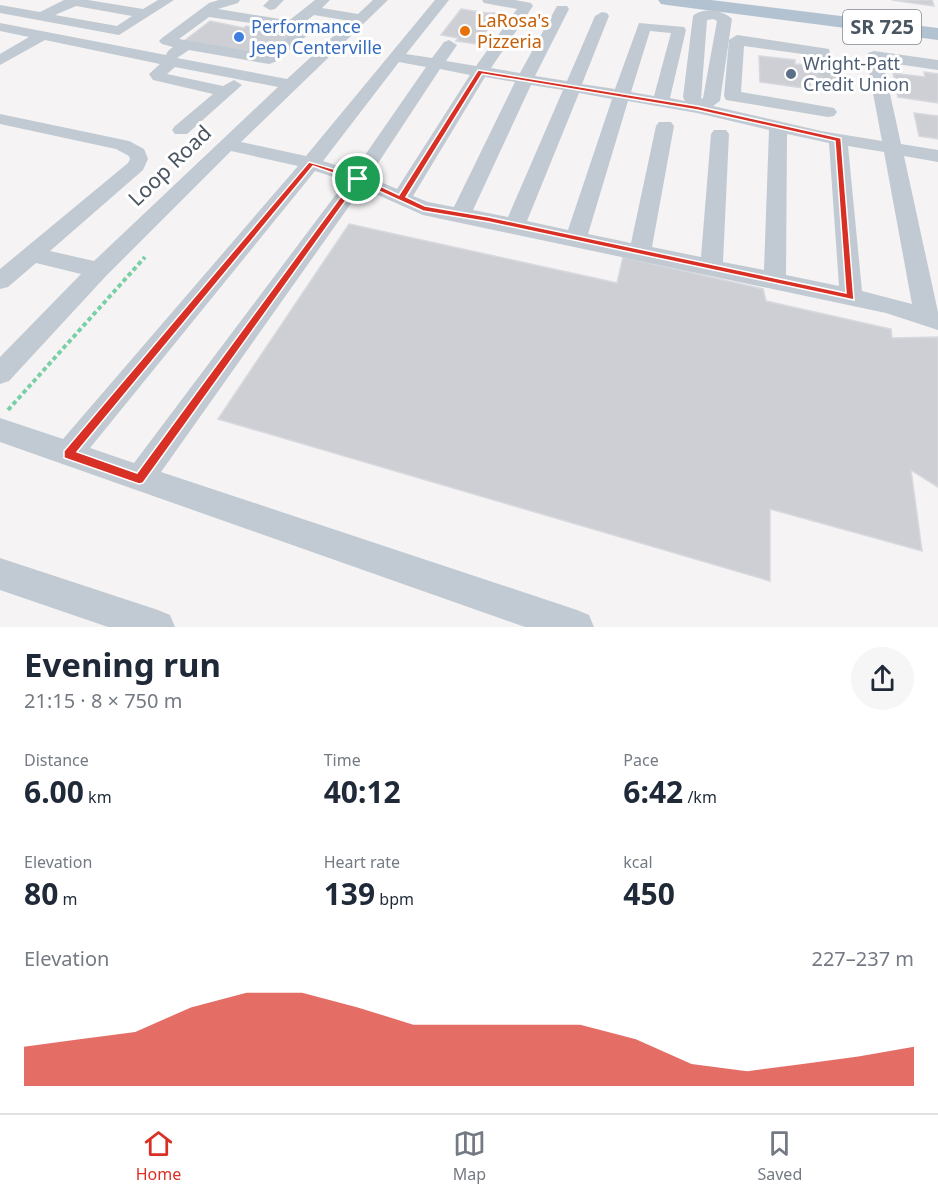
<!DOCTYPE html>
<meta charset="utf-8">
<style>
body{margin:0;font-family:"Noto Sans",sans-serif;background:#f6f6f7;color:#1f2937;height:100vh;display:flex;flex-direction:column;font-size:22px;white-space:nowrap}
*{box-sizing:border-box;margin:0}
p{font-size:20px;color:#747a83}
.icon{flex:none;width:33px;height:33px;fill:none;stroke:currentColor;stroke-width:2;stroke-linecap:round;stroke-linejoin:round}
.map{position:relative;height:627px;overflow:hidden}
.panel{display:flex;flex-direction:column;background:#fff;flex:1}
.panel>*{flex:none}
.pin{position:absolute;display:grid;place-items:center;width:51px;height:51px;color:#fff;margin:-26px;border:3px solid #fff;border-radius:50%;box-shadow:0 2px 6px #0007}
.round{display:grid;place-items:center;flex:none;width:63px;height:63px;border-radius:32px;background:#f6f6f7}
.overview{display:flex;align-items:center;justify-content:space-between;height:102px;padding:0 24px}
h1{font-size:33px;font-weight:700;line-height:45px}
.stats{display:grid;grid-template-columns:repeat(3,1fr);gap:9px;height:102px;padding:6px 24px}
.stats div{display:grid;align-content:center}
.stats b{font-size:30px;font-weight:700}
.stats small{font-size:16px;font-weight:400}
.stats p{font-size:16px}
.chart{height:168px;padding:12px 24px}
.chart p{display:flex;justify-content:space-between}
.chart svg{width:100%;height:108px;margin-top:6px;fill:#d93025;opacity:.7}
.dock{display:flex;justify-content:space-around;align-items:center;height:84px;border-top:2px solid #e0e1e3;background:#fff;font-size:16px;color:#747a83}
.dock a{display:grid;justify-items:center;gap:3px}
.dock .current{color:#d93025}
.map>svg:first-child{display:block}
.building{fill:#cdcfd5;stroke:#d7d9de;stroke-width:1.5}
.lines{fill:none;stroke-linecap:round;stroke-linejoin:round}
.minor-tunnel{stroke:#caccce;stroke-width:16;stroke-dasharray:16 8;stroke-linecap:butt}
.path{stroke:#7ad0a6;stroke-width:4;stroke-dasharray:4.5 3;stroke-linecap:butt}
.minor{fill:#c1cad2;fill-rule:evenodd}
.major{fill:#b3c2d1;fill-rule:evenodd}
.route{fill:#d93025;stroke:#fff;stroke-width:1.5;fill-rule:evenodd}
.food-dot{fill:#e8710a;stroke:#fff;stroke-width:2}
.shop-dot{fill:#3f7fe0;stroke:#fff;stroke-width:2}
.service-dot{fill:#5c6f8a;stroke:#fff;stroke-width:2}
.labels{text-anchor:middle;stroke-width:6;stroke-linejoin:round;paint-order:stroke}
.far-food-label{font-size:18px;fill:#c56008;stroke:#fff;text-anchor:start}
.far-shop-label{font-size:18px;fill:#366cbe;stroke:#fff;text-anchor:start}
.far-service-label{font-size:18px;fill:#4e5e75;stroke:#fff;text-anchor:start}
.shield{fill:#fff;stroke:#808990;stroke-width:1.5}
.shield-label{font-size:20px;font-weight:bold;fill:#4a5661}
.street-label{font-size:21px;fill:#4a5661;stroke:#fff}
</style>
<div class="map">
<svg width="938" height="627" viewBox="0 0 938 627">
<rect width="100%" height="100%" fill="#f5f3f3"/>
<!-- building -->
<g class="building">
<path d="M932,0L934,6L892,0Z"/>
<path d="M461,9L487,13H501L476,44L456,41L458,38L441,35Z"/>
<path d="M210,21L244,28L246,26L292,33L267,55L184,41Z"/>
<path d="M759,56L795,60V64L809,65L810,72L837,76L838,83L809,79L811,89L760,82Z"/>
<path d="M924,72L938,74V103L898,97L893,73L925,77Z"/>
<path d="M914,113L938,116V139L919,136Z"/>
<path d="M349,224L617,283L623,257L763,289L766,301L891,329L892,338L938,337V487L911,470L922,551L770,509V581L218,419Z"/>
</g>
<g class="lines">
<!-- minor-tunnel -->
<path class="minor-tunnel" d="M826,72L828,84"/>
<!-- path -->
<path class="path" d="M8,410L145,257"/>
<!-- minor -->
<g class="minor">
<path d="M64,0H88L143,9L158,0H174L119,35L0,13V5L40,12ZM76,6L132,16L117,26L55,15Z"/>
<path d="M219,0H240L238,3L218,9L286,20L291,19L315,0H330L322,8L358,14L373,0H388L241,142L306,156L435,0H449L406,54L432,58L444,42L449,40L457,45L446,61L476,66L517,9L484,3L482,0H515L531,3L533,6L491,68L520,73L557,6H567L569,9L535,76L567,81L595,16L602,12L607,13L609,16L582,84L615,89L639,23L684,27L686,30L670,98L685,101L683,97L693,16C703,7 723,10 732,19L720,101L713,106L821,131L882,141L866,56L868,53L874,51L938,60V70L883,62L901,144L938,150V162L904,156L938,312V330L886,313L423,215L362,188L161,472L577,610L589,615L594,627H525L0,442V418L63,439L298,166L231,151L106,276L9,381L0,384V357L81,274L36,263L8,287L0,289V269L128,163L130,159L129,156L116,149L0,124V114L129,141L144,149L148,159L143,170L50,251L94,261L278,87L175,67L167,74L223,86L234,80L242,85L187,134H175L172,130L175,126L213,94L153,80L149,74L160,64L45,40L0,65V54L29,37L0,31V23L166,55L168,51L173,47L162,44L159,41L162,38L209,3ZM314,15L350,21L287,79L177,58L189,50L269,64L275,62L310,33L311,26L306,21ZM209,17L286,28L294,27L297,29L266,54L179,39ZM713,19L717,21L703,98L701,99L707,20ZM650,31L671,33L654,96L631,92ZM399,62L426,67L354,171L323,161ZM440,69L470,75L397,189L369,177ZM485,77L515,82L454,207L428,202L413,196ZM531,85L563,90L508,217L473,210ZM579,93L612,99L568,230L527,221ZM628,101L697,113L769,130L764,270L723,262L729,134L726,130H714L711,134L701,257L652,247L674,126L671,122H659L656,126L631,243L588,234ZM787,134L829,143L839,286L786,275ZM848,146L884,152L912,304L862,291ZM315,171L346,181L134,463L90,448Z"/>
<path d="M269,0H284L275,9L270,10L263,6Z"/>
<path d="M737,35L829,49L834,72L826,77L818,72L817,56L744,46L741,92L834,108L837,112L834,116L828,117L726,100L724,96L729,40Z"/>
<path d="M0,558L158,610L170,615L175,627H108L0,590Z"/>
</g>
<!-- major -->
<path class="major" d="M658,0H711L938,28V40L667,5L661,4Z"/>
</g>
<!-- route -->
<path class="route" d="M478,70L697,106L841,138L854,300L489,222L423,211L359,182L143,483L139,484L64,458V451L309,162L361,177L399,195ZM482,74L697,110L835,141L846,293L489,217L425,206L406,197ZM313,166L353,180L137,473L77,452Z"/>
<!-- markers -->
<circle class="food-dot" cx="465" cy="31" r="6"/>
<circle class="shop-dot" cx="239" cy="37" r="6"/>
<circle class="service-dot" cx="791" cy="74" r="6"/>
<g class="labels">
<!-- far-food labels -->
<g class="far-food-label">
<text x="477" y="27">LaRosa's<tspan x="477" dy="21">Pizzeria</tspan></text>
</g>
<!-- far-shop labels -->
<g class="far-shop-label">
<text x="251" y="33">Performance<tspan x="251" dy="21">Jeep Centerville</tspan></text>
</g>
<!-- far-service labels -->
<g class="far-service-label">
<text x="803" y="70">Wright-Patt<tspan x="803" dy="21">Credit Union</tspan></text>
</g>
<!-- shield labels -->
<rect class="shield" x="843" y="10" width="78" height="34" rx="4.5"/>
<g class="shield-label">
<text x="882" y="34">SR 725</text>
</g>
<!-- street labels -->
<g class="street-label">
<text transform="translate(170 166) rotate(-44)" y="7">Loop Road</text>
</g>
</g>
</svg>
<div class="pin" style="left:358px;top:179px;background:#1e9e55"><svg class="icon" aria-label="arrive" viewBox="0 0 24 24"><path d="M6 21V4h12l-3 4 3 4H6"/></svg></div>
</div>
<section class="panel">
<div class="overview"><div><h1>Evening run</h1><p>21:15 · 8 × 750 m</p></div><a class="round"><svg class="icon" aria-label="share" viewBox="0 0 24 24"><path d="M12 15V3M7 8l5-5 5 5M5 13v7h14v-7"/></svg></a></div>
<div class="stats">
<div><p>Distance</p><b>6.00<small> km</small></b></div>
<div><p>Time</p><b>40:12</b></div>
<div><p>Pace</p><b>6:42<small> /km</small></b></div>
</div>
<div class="stats">
<div><p>Elevation</p><b>80<small> m</small></b></div>
<div><p>Heart rate</p><b>139<small> bpm</small></b></div>
<div><p>kcal</p><b>450</b></div>
</div>
<div class="chart"><p><span>Elevation</span>227–237 m</p>
<svg viewBox="0 0 160 44" preserveAspectRatio="none"><path d="M0 44V28L10 25L20 22L30 12L40 6L50 6L60 12L70 19L80 19L90 19L100 19L110 25L120 35L130 38L140 35L150 32L160 28V44z"/></svg>
</div>
</section>
<nav class="dock">
<a class="current"><svg class="icon" aria-label="home" viewBox="0 0 24 24"><path d="M3 11l9-7 9 7M6 9v11h12V9"/></svg>Home</a>
<a><svg class="icon" aria-label="map" viewBox="0 0 24 24"><path d="M3 6l6-2 6 2 6-2v14l-6 2-6-2-6 2zM9 4v14M15 6v14"/></svg>Map</a>
<a><svg class="icon" aria-label="saved" viewBox="0 0 24 24"><path d="M7 4h10v16l-5-4-5 4z"/></svg>Saved</a>
</nav>
